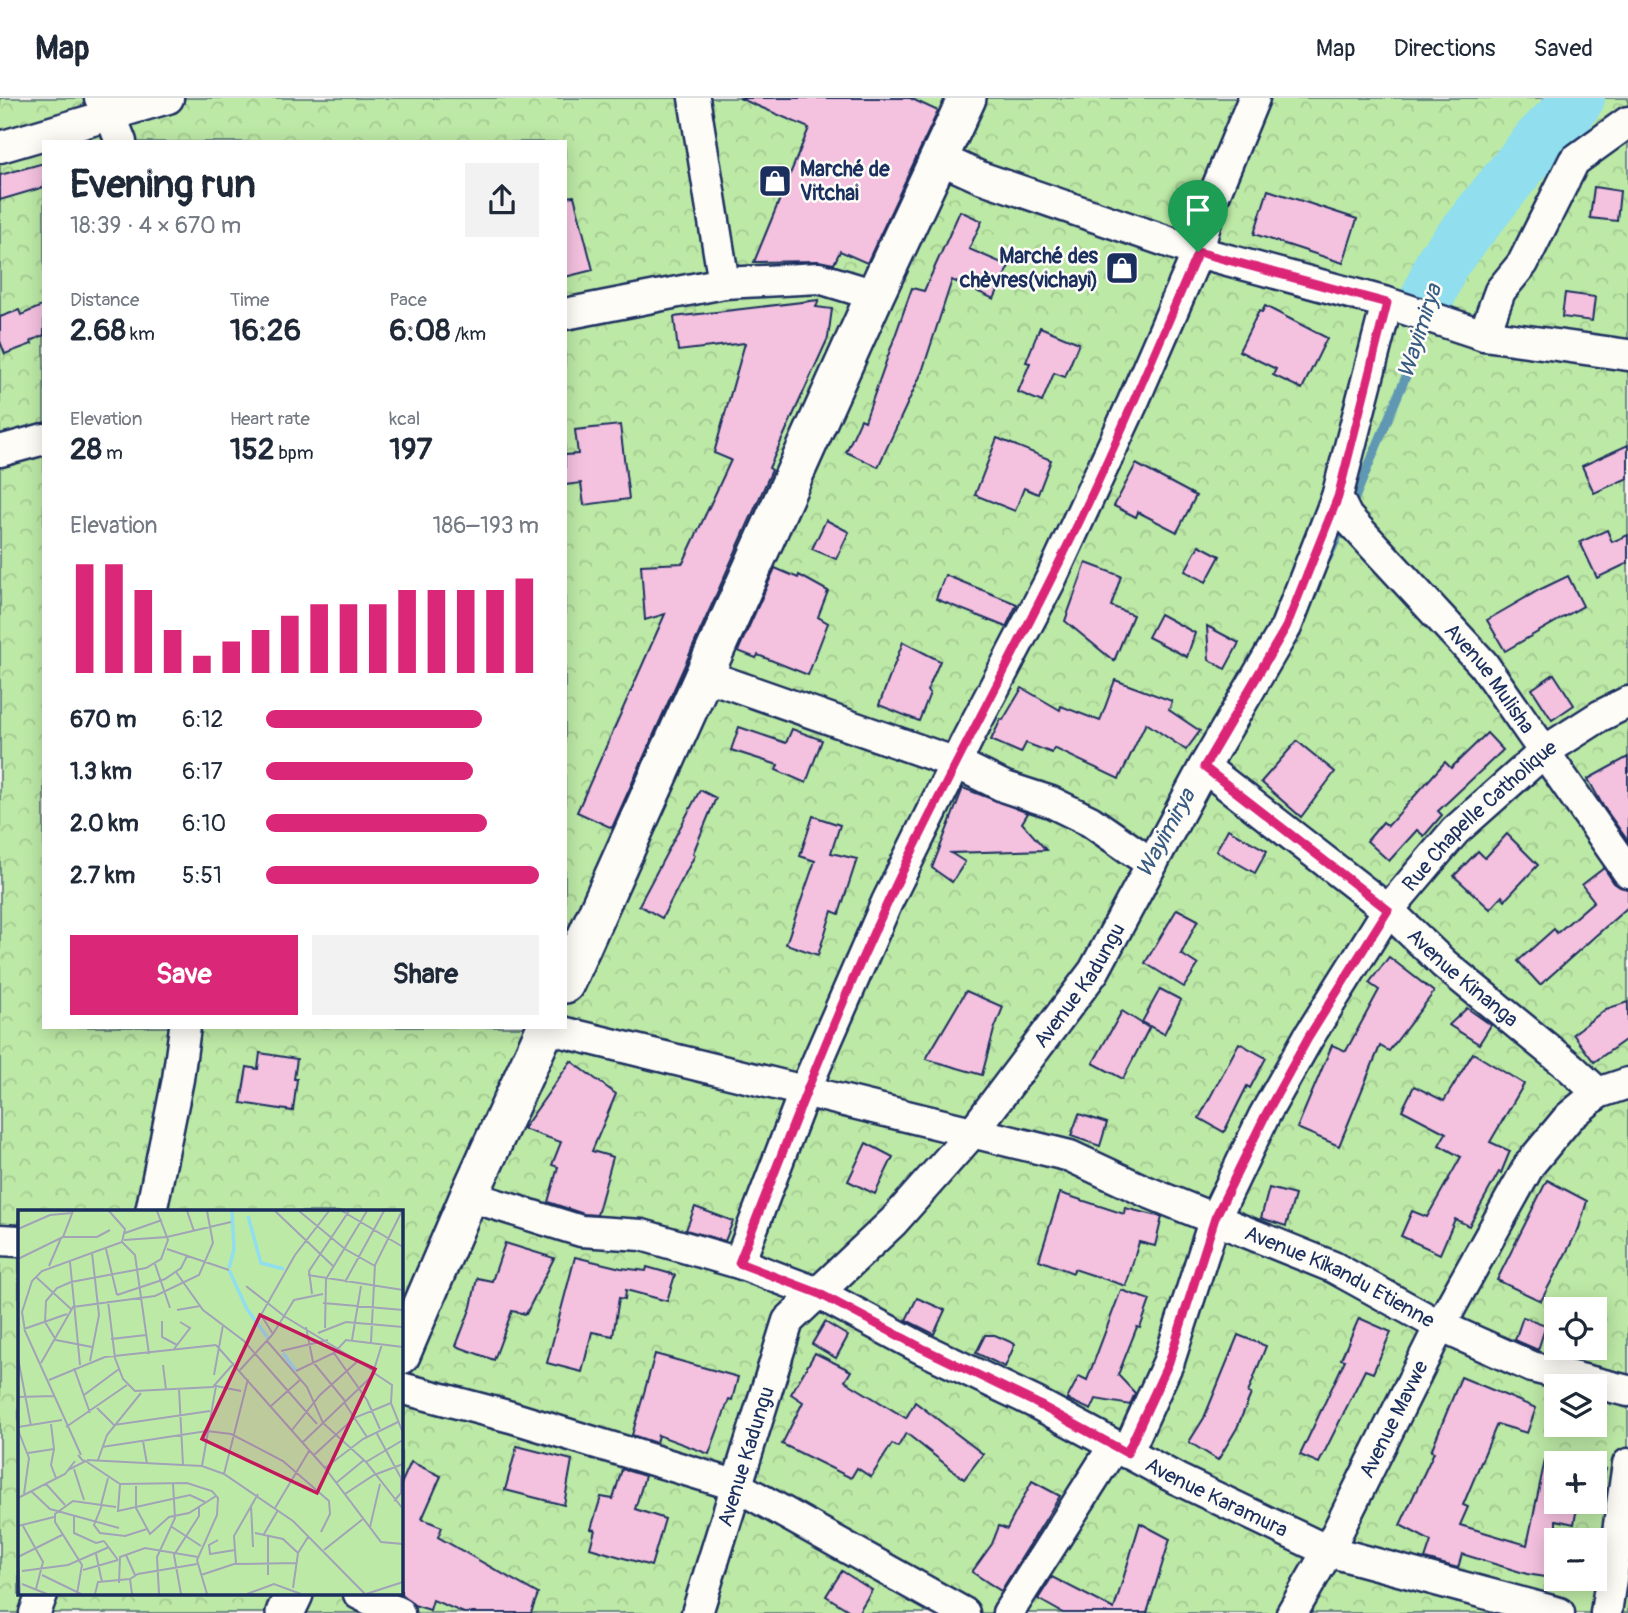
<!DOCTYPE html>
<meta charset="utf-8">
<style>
body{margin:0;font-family:Pangolin,sans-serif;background:#f2f2f3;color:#1f2937;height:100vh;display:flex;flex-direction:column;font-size:26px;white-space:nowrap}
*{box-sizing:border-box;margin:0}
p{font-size:23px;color:#747a83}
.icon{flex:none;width:38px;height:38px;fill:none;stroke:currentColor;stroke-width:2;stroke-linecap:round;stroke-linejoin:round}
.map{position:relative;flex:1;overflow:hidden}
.details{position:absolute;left:42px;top:42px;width:525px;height:889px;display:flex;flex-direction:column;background:#fff;border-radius:0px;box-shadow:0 4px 18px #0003}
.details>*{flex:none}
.controls{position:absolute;left:1544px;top:1199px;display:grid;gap:14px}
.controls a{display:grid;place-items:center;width:63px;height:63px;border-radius:0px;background:#fff;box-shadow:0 4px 18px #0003;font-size:35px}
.pin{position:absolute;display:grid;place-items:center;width:60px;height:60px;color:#fff;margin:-72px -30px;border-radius:50% 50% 50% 0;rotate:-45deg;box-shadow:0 0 7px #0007}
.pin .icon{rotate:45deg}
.round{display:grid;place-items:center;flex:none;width:74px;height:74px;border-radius:0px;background:#f2f2f3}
.summary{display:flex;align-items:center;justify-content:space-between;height:119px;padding:0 28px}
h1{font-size:38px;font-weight:700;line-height:52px}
.stats{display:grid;grid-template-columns:repeat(3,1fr);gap:10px;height:119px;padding:7px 28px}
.stats div{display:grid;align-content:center}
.stats b{font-size:30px;font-weight:700}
.stats small{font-size:19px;font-weight:400}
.stats p{font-size:19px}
.chart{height:196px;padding:14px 28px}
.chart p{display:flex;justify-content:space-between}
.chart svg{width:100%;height:126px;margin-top:7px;stroke:#db2777;stroke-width:6}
.action{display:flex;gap:14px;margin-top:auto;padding:14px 28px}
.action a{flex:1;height:80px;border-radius:0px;background:#db2777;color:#fff;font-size:28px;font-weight:700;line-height:80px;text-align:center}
.action a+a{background:#f2f2f3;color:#1f2937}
ul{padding:0 28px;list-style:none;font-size:23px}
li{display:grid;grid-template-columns:112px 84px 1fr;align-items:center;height:52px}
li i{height:18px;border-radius:9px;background:#db2777}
header{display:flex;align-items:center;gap:42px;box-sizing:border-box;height:98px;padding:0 35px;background:#fff;border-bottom:2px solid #e0e1e3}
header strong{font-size:33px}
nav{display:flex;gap:38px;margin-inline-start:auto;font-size:24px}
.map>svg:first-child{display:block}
.forest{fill:url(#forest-crowns);stroke:#6c8c82;stroke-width:2;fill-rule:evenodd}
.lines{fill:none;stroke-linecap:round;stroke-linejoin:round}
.stream{stroke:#6198b4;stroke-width:9}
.river{stroke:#90deee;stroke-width:54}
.building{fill:#f4c1df;stroke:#1b2f5e;stroke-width:2}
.minor-casing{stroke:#1b2f5e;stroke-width:35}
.tertiary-casing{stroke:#1b2f5e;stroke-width:42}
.minor{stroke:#fdfcf7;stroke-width:30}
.tertiary{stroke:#fdfcf7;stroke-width:37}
.route-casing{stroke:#fff;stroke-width:14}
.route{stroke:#db2777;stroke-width:9}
.labels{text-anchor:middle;stroke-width:5;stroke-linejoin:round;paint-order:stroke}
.poi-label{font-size:21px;font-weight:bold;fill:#1b2f5e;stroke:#fdfcf7;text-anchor:start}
.street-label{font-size:21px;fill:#1b2f5e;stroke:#fdfcf7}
.water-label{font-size:23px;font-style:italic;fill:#385b82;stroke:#fdfcf7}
.inset-river{fill:none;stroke:#90deee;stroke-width:3.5}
.inset-road{fill:none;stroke:#a1a3b7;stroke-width:2}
.view{fill:#c2185b;fill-opacity:0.15;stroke:#c2185b;stroke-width:3.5}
.inset-edge{fill:none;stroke:#1b2f5e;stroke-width:3.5}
</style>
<header>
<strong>Map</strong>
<nav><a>Map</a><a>Directions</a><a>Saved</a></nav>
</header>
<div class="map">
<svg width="1628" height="1515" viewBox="0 0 1628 1515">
<defs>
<pattern id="forest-crowns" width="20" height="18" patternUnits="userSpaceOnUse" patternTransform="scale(1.75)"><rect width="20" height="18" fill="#bde9a6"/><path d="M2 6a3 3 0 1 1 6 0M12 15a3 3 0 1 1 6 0" fill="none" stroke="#a2c891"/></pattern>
</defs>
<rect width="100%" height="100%" fill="#fbf0f2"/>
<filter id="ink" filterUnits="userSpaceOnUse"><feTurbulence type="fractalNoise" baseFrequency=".0143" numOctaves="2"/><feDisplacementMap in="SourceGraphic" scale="14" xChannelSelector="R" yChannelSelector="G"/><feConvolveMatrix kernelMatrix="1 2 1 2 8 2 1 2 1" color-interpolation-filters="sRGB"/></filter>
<g filter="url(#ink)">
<!-- forest -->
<path class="forest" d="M0,0H1628V1515H0ZM44,44H565V929H44ZM19,1114H401V1496H19ZM1556,1211H1594V1250H1556ZM1556,1288H1594V1326H1556ZM1556,1365H1594V1404H1556ZM1556,1442H1594V1480H1556Z"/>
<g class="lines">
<!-- stream -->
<g class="stream">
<path d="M1350,412L1409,271L1421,223"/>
<path d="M1328,460L1344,425"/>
</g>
<!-- river -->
<path class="river" d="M1426,204L1442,165L1539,43L1569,13L1578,0"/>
</g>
<!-- building -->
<g class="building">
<path d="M739,0H910L938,13L867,165L840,153L834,166L818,163L754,164L809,30Z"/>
<path d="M44,65V89L0,102V77Z"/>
<path d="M1594,89L1620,93L1617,123L1590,120Z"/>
<path d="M1268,92L1357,121L1343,165L1254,136Z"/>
<path d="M574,98L593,172L565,179V99Z"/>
<path d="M960,113L982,123L969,151L1009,168L994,201L952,182L922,274L878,369L846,354L861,321L865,323L912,190L924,193Z"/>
<path d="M1565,195L1595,199L1592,223L1562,219Z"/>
<path d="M819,202L816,209L832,211L828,240L769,370L772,372L612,730L577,714L665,516L645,522L641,467L683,465L731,362L714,355L745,245L678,253L674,219Z"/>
<path d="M44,207V237L31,243L32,246L5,256L0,243V219L19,212L21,217Z"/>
<path d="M1265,208L1327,240L1302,291L1273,277L1276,271L1239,253L1259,213L1262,214Z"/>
<path d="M1040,229L1079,245L1065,279L1054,275L1042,304L1018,294L1030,265L1026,264Z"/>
<path d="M620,327L629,401L584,407L581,385L565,387V357L578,356L575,332Z"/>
<path d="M997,340L1051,362L1038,396L1024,390L1015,413L975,397Z"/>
<path d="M1628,347V380L1594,395L1582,368Z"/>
<path d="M1136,366L1196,398L1177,434L1138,414L1136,419L1114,408Z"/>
<path d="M826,422L849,434L836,461L812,451Z"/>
<path d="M1607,432L1612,444L1628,437V465L1597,480L1580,444Z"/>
<path d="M1199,447L1220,458L1206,484L1185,473Z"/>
<path d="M1086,465L1121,478L1111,508L1133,517L1114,563L1065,523Z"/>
<path d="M775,470L798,480L799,477L828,493L818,519L828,525L808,577L758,557L756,560L738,553Z"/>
<path d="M945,477L1017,506L1006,529L936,501Z"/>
<path d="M1568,478L1583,508L1505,553L1487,522L1539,492Z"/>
<path d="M1160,516L1195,535L1187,559L1148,539Z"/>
<path d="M1207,528L1239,545L1225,571L1209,562Z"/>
<path d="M903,544L940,563L927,593L930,595L919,623L879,607Z"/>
<path d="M1554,576L1574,607L1552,622L1532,591Z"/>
<path d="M1115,582L1172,603L1169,612L1200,633L1186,652L1146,625L1119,681L1054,650L1052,655L1026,645L1021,655L991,642L1001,621L1003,622L1022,590L1060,612L1061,608L1100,623Z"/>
<path d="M739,629L786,645L792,631L822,642L806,685L776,672L778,667L731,652Z"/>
<path d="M1487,635L1503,652L1438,713L1442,717L1424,738L1417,732L1389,763L1367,743L1383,724L1388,728L1445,664L1451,670Z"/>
<path d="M1297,643L1335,674L1301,719L1261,684Z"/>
<path d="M1628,659V743L1603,708L1588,681Z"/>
<path d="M963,690L1028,715L1022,725L1046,752L951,755L965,764L952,784L932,770Z"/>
<path d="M700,692L716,700L693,755L695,757L662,820L639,807Z"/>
<path d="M813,718L840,727L831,755L857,761L839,816L832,813L818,857L786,846L815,763L800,758Z"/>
<path d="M1228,731L1267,753L1255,775L1216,753Z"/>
<path d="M1507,736L1538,767L1505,802L1502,798L1490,811L1454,778L1478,753L1485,760Z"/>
<path d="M1604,770L1614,785L1620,789L1628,791V809L1540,887L1518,863L1554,831L1557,835L1594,803L1582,787Z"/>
<path d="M1177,811L1198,822L1181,856L1198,867L1184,889L1145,865Z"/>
<path d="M1389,859L1434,894L1389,953L1380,948L1339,1048L1297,1030L1332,947L1346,953L1379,892L1369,885Z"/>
<path d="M1160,891L1181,902L1164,936L1142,924Z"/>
<path d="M966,893L1003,909L994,932L982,977L926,961Z"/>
<path d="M1628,904V940L1594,964L1573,936L1606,911Z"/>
<path d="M1467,910L1491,927L1479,946L1449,927Z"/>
<path d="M1122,913L1149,930L1123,981L1093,965Z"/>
<path d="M1239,945L1266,960L1250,990L1247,988L1224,1034L1199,1020Z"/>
<path d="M260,955L297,961L294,981H297L293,1013L241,1005L247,969L258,971Z"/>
<path d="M1473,955L1524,986L1490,1044L1510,1053L1501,1075L1499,1074L1469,1128L1455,1121L1440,1156L1401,1138L1412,1113L1427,1119L1461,1059L1439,1047L1446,1035L1402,1012L1414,988L1444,1003Z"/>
<path d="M571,963L616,996L592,1053L613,1059L597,1117L584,1116L548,1104L558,1069L552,1067L561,1044L523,1031Z"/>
<path d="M1079,1016L1107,1025L1100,1048L1071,1038Z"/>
<path d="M866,1045L893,1059L875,1096L848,1083Z"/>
<path d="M1547,1082L1587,1103L1579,1130L1541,1203L1497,1182Z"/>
<path d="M1269,1090L1295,1097L1286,1128L1261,1120Z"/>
<path d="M1060,1095L1124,1116L1125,1110L1162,1119L1155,1148L1139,1144L1126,1188L1074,1171L1073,1175L1039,1162Z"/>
<path d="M695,1109L733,1123L725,1143L686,1132Z"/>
<path d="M505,1145L554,1160L526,1216L512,1213L494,1262L456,1248L471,1209L477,1180L492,1183Z"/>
<path d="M575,1159L621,1170L646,1173L647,1169L675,1177L667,1203L626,1192L625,1201L619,1200L613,1238L592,1234L582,1274L547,1265Z"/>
<path d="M1121,1192L1150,1202L1140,1230L1137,1229L1118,1277L1135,1295L1130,1307L1096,1301L1091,1312L1067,1301L1079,1278L1087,1282Z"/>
<path d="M917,1200L945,1212L934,1236L906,1222Z"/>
<path d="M1523,1219L1546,1227L1538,1252L1515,1242Z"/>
<path d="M1359,1220L1391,1234L1373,1275L1365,1272L1319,1365L1300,1357L1345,1262L1341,1261Z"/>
<path d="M825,1224L848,1238L836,1260L812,1246Z"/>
<path d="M985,1237H995L1015,1246L1005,1269L976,1255Z"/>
<path d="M1238,1237L1266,1248L1248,1295L1251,1296L1237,1330L1218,1362L1189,1344L1204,1320Z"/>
<path d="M815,1255L851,1273L845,1283L906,1320L915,1304L983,1356L964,1381L906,1335L898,1349L892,1346L871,1379L857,1370L851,1380L782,1346L803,1304L791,1296Z"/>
<path d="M655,1256L738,1279L732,1302L729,1301L709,1356L658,1337L656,1345L632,1337Z"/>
<path d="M1461,1279L1536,1310L1527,1335L1497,1326L1463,1407L1468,1409L1460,1427L1527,1447L1545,1362L1556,1363V1404H1578L1574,1426L1556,1422V1481L1527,1476L1462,1456L1458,1470L1425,1461L1431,1443L1400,1427L1434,1354L1431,1353Z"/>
<path d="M517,1348L572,1362L564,1407L505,1392Z"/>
<path d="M411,1364L441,1378L422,1421L442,1429L438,1439L538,1496L531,1515H464L433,1502L430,1512L414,1507L401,1496V1386Z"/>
<path d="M1594,1367L1606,1371L1600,1394L1594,1392Z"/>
<path d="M622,1371L645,1378L635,1411L665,1421L651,1468L590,1450L595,1432L591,1431L601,1399L613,1401Z"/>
<path d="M1032,1383L1060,1398L1001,1493L972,1474L992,1446L999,1428L1007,1431Z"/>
<path d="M1140,1425L1170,1441L1147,1515H1063L1038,1501L1052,1479L1114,1511Z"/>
<path d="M842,1473L872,1492L858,1515H853L826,1498Z"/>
</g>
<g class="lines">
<defs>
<g id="minor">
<path d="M100,0L110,16L121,44"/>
<path d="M694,0L724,185"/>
<path d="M0,49L168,0"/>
<path d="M938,60L980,79L1198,154L1387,205L1484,237L1628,257"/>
<path d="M565,216L724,185L819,180L875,197"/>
<path d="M1484,237L1500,193L1523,165L1574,63L1628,24"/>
<path d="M0,353L44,341"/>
<path id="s1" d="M1337,399L1347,419L1483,566L1628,774"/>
<path d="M704,577L956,665L1005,689L1051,704L1090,723L1152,766"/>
<path id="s2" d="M1204,669L1388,812L1444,866L1570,969L1598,995L1628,985"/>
<path id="s3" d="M546,930L1070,1058L1145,1093L1333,1169L1440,1228L1532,1269L1628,1293"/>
<path id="s4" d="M469,1098L581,1133L642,1137L739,1165L818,1195L921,1250L1034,1304L1177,1381L1328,1453L1559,1515"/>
<path d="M151,1114L178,981L185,929"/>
<path d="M0,1142L19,1143"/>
<path d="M739,1165L805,992L887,804L967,642L1050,483L1133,304L1198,154L1210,107L1254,0"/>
<path d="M401,1290L511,1319L735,1387L964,1515"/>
<path id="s5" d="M1127,1355L1169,1263L1215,1120L1264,1018L1308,940L1388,812L1455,733L1545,653L1600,618L1628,604"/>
<path d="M359,1496L399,1515"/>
<path d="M35,1515L42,1496"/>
<path id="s6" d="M697,1515L788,1223L893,1124L972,1035L1094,873L1204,669L1286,529L1337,399L1387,205"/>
<path d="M1008,1515L1114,1348"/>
<path id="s7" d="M1292,1515L1328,1453L1440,1228L1530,1066L1569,1019L1598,995"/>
<path d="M1606,1515L1628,1366"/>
</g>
<g id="tertiary">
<path d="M565,886L875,197L967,0"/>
<path d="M401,1257L469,1098L546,929"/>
<path d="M285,1515L294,1496"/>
</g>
</defs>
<!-- minor casing -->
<use href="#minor" class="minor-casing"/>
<!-- tertiary casing -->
<use href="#tertiary" class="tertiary-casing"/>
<!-- minor -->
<use href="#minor" class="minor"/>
<!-- tertiary -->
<use href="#tertiary" class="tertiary"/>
</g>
</g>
<g class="lines" filter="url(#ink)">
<defs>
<path id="route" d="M1198,154L1387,205L1338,399L1286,529L1204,669L1388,812L1308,940L1265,1018L1215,1120L1169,1264L1127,1355L1034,1304L922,1250L818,1195L739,1165C787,1044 832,922 888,804C938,696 996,591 1049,485C1104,377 1150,265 1198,154Z"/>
</defs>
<!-- route casing -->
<use href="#route" class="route-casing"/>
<!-- route -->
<use href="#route" class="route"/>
</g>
<!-- icons -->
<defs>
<symbol id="shop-square" viewBox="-11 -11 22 22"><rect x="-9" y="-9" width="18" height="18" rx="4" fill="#1b2f5e" stroke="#fdfcf7"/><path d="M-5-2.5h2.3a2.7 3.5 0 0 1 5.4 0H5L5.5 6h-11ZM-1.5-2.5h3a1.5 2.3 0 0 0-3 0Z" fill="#fff"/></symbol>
</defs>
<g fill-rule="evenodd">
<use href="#shop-square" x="756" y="64" width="38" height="38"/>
<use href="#shop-square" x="1103" y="151" width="38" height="38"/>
</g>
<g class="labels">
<!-- poi labels -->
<g class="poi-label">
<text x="800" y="78">Marché de<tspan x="800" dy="24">Vitchai</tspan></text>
<text x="1098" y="165" text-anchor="end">Marché des<tspan x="1098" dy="24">chèvres(vichayi)</tspan></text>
</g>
<!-- street labels -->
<g class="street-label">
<text dy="7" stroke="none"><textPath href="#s1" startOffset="238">Avenue Mulisha</textPath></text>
<text dy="7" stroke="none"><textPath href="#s5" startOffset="737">Rue Chapelle Catholique</textPath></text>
<text dy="7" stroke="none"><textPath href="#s2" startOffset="334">Avenue Kinanga</textPath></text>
<text dy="7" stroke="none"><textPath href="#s6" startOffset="752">Avenue Kadungu</textPath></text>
<text dy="7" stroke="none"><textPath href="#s3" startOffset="835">Avenue Kikandu Etienne</textPath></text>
<text dy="7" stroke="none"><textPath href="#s7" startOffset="219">Avenue Mavwe</textPath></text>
<text dy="7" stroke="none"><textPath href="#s6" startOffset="164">Avenue Kadungu</textPath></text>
<text dy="7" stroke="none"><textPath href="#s4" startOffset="812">Avenue Karamura</textPath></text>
</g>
<!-- water labels -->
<g class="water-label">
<text transform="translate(1419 233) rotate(-72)" y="8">Wayimirya</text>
<text transform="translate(1165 735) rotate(-61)" y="8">Wayimirya</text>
</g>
</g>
<!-- overview -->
<g transform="translate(18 1112)">
<rect width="385" height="385" fill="#fbf0f2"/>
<path d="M0,1H385V384H0Z" fill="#bde9a6"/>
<path class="inset-river" d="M230,6L243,53L266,59M211,58L216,39L214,1M211,60L229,99L250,128M265,143L278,161"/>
<path class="inset-road" d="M169,1L176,21M257,1L315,56M281,1L327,39L357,56M324,1L385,37M0,19L32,5L54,3M107,23L144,10M45,27H79L92,20M106,30L149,27L213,12M104,32L117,45L131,144M88,39L99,85M149,39L211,60M0,49L45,27L55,1M52,52L62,155M137,54L152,98M31,56L43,28M158,62L185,100L226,131L299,214M290,65L385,80M18,67L53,99M327,72L366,1M228,76L266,106L356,161M294,84L291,61L331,1M99,85L147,69L163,58L169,46M90,91L97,148L105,169L117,181L195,177L216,153M305,93L385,100M159,100L182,96M144,111V127L159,135M288,117L295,152L327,191M307,118L308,69L349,1M6,119L49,104M300,123L328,112L385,117M255,124L243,105L277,45L311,1M93,129L128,125M334,130L343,76M249,131L289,177L305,213L348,252L385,299M353,132L357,55L384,1M198,135L307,258L363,332L385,334M74,137L38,130L27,112L28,91L39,78L53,72L128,58L143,49L150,30L139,1M156,139L172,118L162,112M263,141L310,130M316,143L349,190L362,219M0,148L13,216M72,151L81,105L74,43M23,153L55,97L137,86L181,65L195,33L189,1M145,155L148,180M56,158L72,203M222,160L255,124L276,90L305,84M278,161L316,143L328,130L385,137M356,163L374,175L373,193L385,223M196,165L205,115M31,170L87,147L198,135M161,179L165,255M66,185L101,159M0,187L36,186M326,192L349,227M253,196L283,169M79,198L96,215L192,201M33,214L36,239L33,255L38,268M0,217L44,210M48,217L109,175M0,220L11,248L6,284M274,220L302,185L341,150M358,222L383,268V283L376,291M125,231L129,254M284,233L354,166L364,134M84,237L189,221L213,224L265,251L311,291L312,304L303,322M10,243L36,239M63,245L7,121L4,102L14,71L24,61L104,32L107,19L91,1M296,245L336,208L373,193M66,250L102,274L169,273L194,281L200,288L199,305L179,350L189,384M69,250L184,256L206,264L275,311L347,384M80,250L89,225L123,183M348,252L385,230M184,256L198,176L223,181M307,258L345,229L380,212M56,259L66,290M50,260L66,252L60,245M206,264L230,169M318,273L346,250M28,274L47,295M102,274L100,301L172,285L187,292M118,276V298L132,324L151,307L171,303L198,286M13,281L32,299L101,318M327,284L356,265L385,254M0,288L47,264L57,251M83,295L90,268M84,295L76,315L82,323L107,326L129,319M233,295L235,337M257,298L291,241M56,306V323L78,333L86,331M0,316L36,307M5,316L25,352L18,379M154,317L183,336M352,317L362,274M237,323L265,329L280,343M246,324L260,300M250,326V365M200,330L191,335L192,344L217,340M86,331L100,350M306,340L345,309M78,344L84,372M108,345L117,365M0,347L44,325M0,347L2,384M218,354L216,326L240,284M65,360L100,350M4,361L50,355L91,337M24,365L63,384M183,365L216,354L278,353M101,373L102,347L127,338L180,347M4,374L29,384M275,378L280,343L290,327M59,384L64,355L37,312V304L55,291L98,297M77,384L80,372L112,369M114,384L112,369L120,364L179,354M141,384L139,347L157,308L155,274M163,384L156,345L181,306V296M229,384L256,374L283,384M348,384L385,372"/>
<path class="view" d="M242,105L357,159L299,283L184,229Z"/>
<rect width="385" height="385" class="inset-edge"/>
</g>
</svg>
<div class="controls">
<a><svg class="icon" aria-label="locate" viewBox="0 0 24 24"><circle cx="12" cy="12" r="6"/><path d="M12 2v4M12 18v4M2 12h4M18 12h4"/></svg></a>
<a><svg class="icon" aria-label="layers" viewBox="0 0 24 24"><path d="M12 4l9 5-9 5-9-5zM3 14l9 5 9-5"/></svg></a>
<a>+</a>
<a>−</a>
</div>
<div class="pin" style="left:1198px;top:154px;background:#1e9e55"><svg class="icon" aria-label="arrive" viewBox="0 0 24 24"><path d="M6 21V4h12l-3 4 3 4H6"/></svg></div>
<section class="details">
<div class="summary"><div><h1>Evening run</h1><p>18:39 · 4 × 670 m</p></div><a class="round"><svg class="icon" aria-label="share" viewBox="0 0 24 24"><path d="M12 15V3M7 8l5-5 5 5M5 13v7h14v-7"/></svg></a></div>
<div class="stats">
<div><p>Distance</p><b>2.68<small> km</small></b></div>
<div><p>Time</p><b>16:26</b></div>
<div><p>Pace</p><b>6:08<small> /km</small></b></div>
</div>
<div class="stats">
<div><p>Elevation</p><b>28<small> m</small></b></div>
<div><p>Heart rate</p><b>152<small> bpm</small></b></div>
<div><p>kcal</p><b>197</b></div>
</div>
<div class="chart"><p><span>Elevation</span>186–193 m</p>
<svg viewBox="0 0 160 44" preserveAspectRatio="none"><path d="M5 44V6M15 44V6M25 44V15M35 44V29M45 44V38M55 44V33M65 44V29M75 44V24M85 44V20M95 44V20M105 44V20M115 44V15M125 44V15M135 44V15M145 44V15M155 44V11"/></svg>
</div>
<ul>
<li><b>670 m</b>6:12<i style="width:79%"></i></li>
<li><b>1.3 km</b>6:17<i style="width:76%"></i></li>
<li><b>2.0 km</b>6:10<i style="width:81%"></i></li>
<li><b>2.7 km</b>5:51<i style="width:100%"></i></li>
</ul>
<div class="action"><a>Save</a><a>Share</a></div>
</section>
</div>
